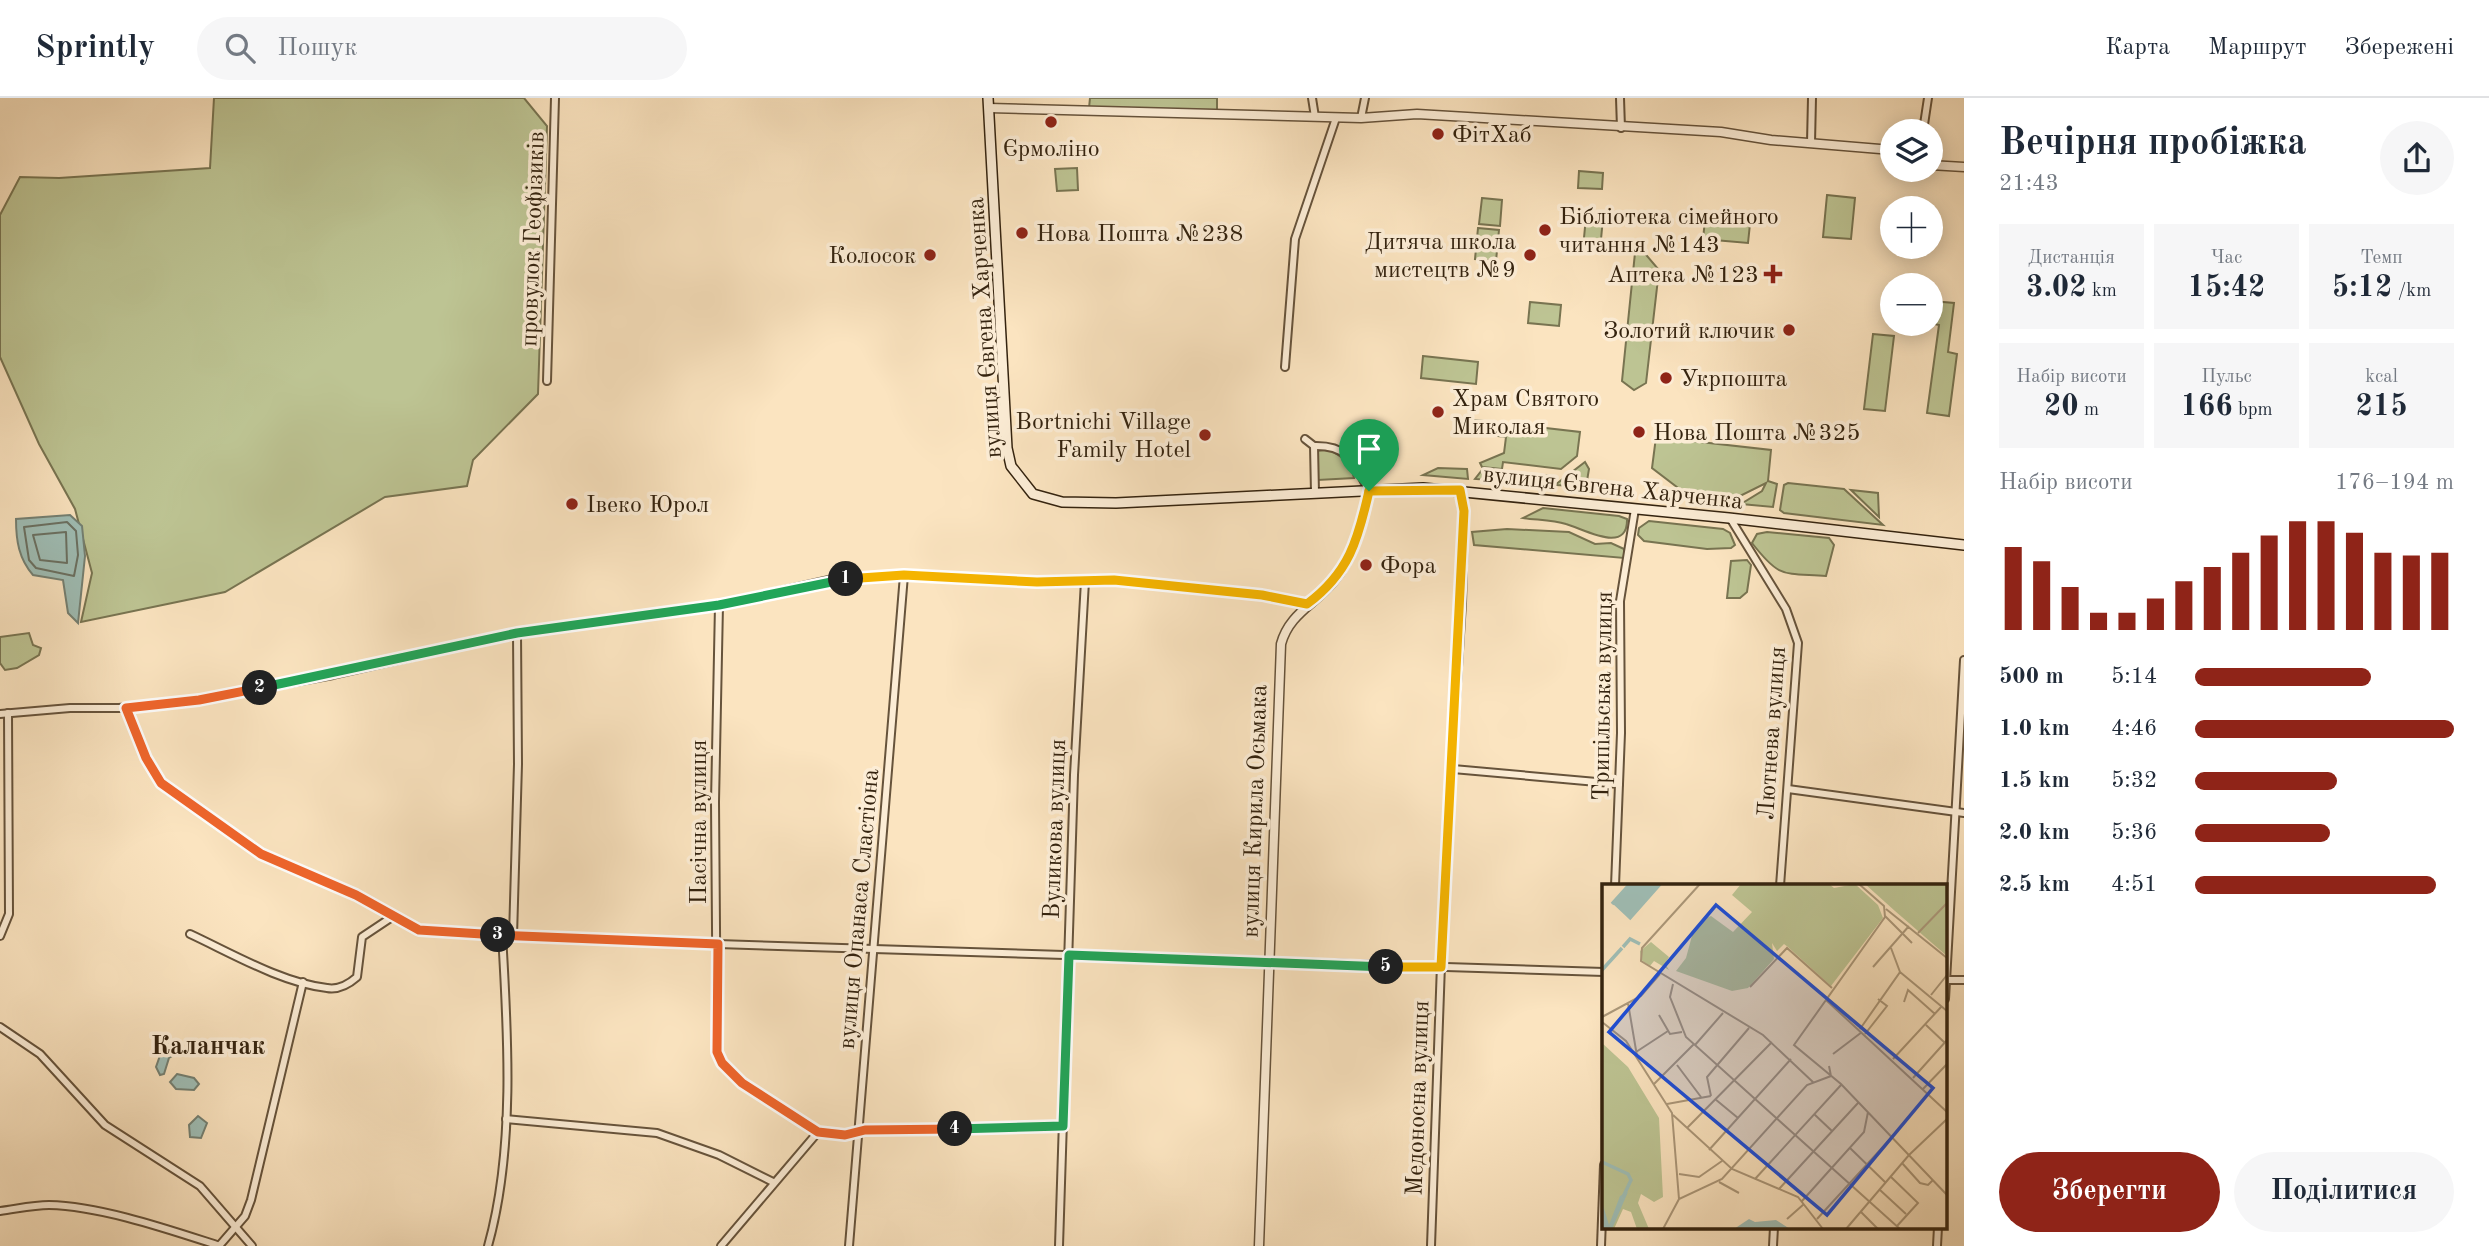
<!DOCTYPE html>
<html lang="uk">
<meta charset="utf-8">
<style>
body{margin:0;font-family:"Old Standard TT",serif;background:#f6f6f7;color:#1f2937;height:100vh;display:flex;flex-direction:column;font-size:26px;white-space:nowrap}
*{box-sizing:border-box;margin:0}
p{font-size:23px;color:#747a83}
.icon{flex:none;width:38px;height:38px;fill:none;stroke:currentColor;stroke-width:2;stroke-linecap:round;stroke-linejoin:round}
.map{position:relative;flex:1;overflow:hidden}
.details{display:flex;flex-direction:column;background:#fff;width:525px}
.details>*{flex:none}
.fabs{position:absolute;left:1880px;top:21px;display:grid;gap:14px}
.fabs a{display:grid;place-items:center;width:63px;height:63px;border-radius:50%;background:#fff;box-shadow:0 4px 18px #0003;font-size:35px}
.pin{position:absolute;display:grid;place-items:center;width:60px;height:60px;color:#fff;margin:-72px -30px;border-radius:50% 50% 50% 0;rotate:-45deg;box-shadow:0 0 7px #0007}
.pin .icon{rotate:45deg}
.km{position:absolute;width:35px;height:35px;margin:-18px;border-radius:50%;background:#222;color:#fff;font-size:19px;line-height:35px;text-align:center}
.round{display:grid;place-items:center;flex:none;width:74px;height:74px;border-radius:37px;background:#f6f6f7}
.headline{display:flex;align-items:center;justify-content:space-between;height:119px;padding:0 35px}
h1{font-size:38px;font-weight:800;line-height:52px}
.figures{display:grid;grid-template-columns:repeat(3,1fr);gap:10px;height:119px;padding:7px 35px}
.figures div{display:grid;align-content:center;border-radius:0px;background:#f6f6f7;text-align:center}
.figures b{font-size:30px;font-weight:800}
.figures small{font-size:19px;font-weight:400}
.figures p{font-size:19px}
.chart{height:196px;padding:14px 35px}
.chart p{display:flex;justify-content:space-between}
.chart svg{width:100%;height:126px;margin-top:7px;stroke:#8f2418;stroke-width:6}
.button{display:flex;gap:14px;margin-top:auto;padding:14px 35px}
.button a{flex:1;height:80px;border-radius:42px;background:#8f2418;color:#fff;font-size:28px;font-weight:800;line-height:80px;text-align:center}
.button a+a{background:#f6f6f7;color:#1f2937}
ul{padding:0 35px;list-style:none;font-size:23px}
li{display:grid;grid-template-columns:112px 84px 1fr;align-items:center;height:52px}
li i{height:18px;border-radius:9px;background:#8f2418}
header{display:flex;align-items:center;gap:42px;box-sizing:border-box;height:98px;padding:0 35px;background:#fff;border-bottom:2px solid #e0e1e3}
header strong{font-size:33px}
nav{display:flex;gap:38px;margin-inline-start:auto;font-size:24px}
.search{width:490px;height:63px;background:#f6f6f7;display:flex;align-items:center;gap:18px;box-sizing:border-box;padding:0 24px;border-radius:38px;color:#747a83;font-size:26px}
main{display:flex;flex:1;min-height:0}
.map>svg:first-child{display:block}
.green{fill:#bdc493;stroke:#787451;stroke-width:2}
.water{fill:#9fbeb6;stroke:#748073;stroke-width:2}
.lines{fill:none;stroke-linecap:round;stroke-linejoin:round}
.shore{stroke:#6a7062;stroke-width:2}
.minor-casing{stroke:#66533b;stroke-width:10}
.tertiary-casing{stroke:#66533b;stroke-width:11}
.secondary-casing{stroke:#34230f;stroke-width:12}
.minor{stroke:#fcedd6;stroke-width:6}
.tertiary{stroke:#fcedd6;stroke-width:8}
.secondary{stroke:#fcedd6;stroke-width:9}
.split-1-casing{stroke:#fff;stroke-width:14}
.split-2-casing{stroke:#fff;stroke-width:14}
.split-3-casing{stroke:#fff;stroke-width:14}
.split-4-casing{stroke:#fff;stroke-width:14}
.split-5-casing{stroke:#fff;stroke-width:14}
.split-6-casing{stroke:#fff;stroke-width:14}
.split-1{stroke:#f5b400;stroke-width:9}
.split-2{stroke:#22a559;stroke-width:9}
.split-3{stroke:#f0652b;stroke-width:9}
.split-4{stroke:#f0652b;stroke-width:9}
.split-5{stroke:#22a559;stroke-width:9}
.split-6{stroke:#f5b400;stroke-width:9}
.poi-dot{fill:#8f2418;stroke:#fcedd6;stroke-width:2.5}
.labels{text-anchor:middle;stroke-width:7;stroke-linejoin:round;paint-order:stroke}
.poi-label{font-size:24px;fill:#34230f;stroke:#fcedd6;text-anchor:start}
.street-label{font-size:24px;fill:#34230f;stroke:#fcedd6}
.neighbourhood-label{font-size:26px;font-weight:bold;fill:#34230f;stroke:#fcedd6}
.inset-river{fill:none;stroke:#9fbeb6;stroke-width:3.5}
.inset-road{fill:none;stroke:#ab9779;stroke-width:2}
.view{fill:#1d4ed8;fill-opacity:0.15;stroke:#1d4ed8;stroke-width:3.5}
.inset-edge{fill:none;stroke:#34230f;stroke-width:3.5}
</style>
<header>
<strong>Sprintly</strong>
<div class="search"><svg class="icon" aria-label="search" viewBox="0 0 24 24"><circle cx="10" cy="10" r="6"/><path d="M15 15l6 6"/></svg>Пошук</div>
<nav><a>Карта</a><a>Маршрут</a><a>Збережені</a></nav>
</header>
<main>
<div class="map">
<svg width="1964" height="1148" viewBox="0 0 1964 1148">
<rect width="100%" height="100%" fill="#fbe4c0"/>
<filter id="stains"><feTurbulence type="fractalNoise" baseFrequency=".00286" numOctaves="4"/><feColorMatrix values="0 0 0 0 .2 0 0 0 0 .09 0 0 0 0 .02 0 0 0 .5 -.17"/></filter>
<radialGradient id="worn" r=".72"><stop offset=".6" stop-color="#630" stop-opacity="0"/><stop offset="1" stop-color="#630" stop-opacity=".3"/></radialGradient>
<!-- green -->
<g class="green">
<path d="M214,0H524L547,28L538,296L473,362L467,388L385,399L225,494L81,524L92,475L75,411L39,346L0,259V117L20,79L59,80L210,70Z"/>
<path d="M1090,0H1217V14L1089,10Z"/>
<path d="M1077,70L1078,92L1057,93L1055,71Z"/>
<path d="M1579,73L1603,75L1602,91L1578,90Z"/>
<path d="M1827,97L1855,100L1851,141L1823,139Z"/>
<path d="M1482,100L1502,102L1500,128L1479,126Z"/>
<path d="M1586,119L1603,120L1600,152L1583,150Z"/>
<path d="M1705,122L1750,126L1748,145L1703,141Z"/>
<path d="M1478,130L1499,132L1496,163L1475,161Z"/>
<path d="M1636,145L1659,172L1646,285L1634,292L1622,283Z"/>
<path d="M1932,203L1954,205L1948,254L1957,256L1949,318L1927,315L1939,227L1930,225Z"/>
<path d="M1530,204L1561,207L1559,228L1528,225Z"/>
<path d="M1873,236L1894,238L1885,313L1864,311Z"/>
<path d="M1423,258L1478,264L1476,286L1421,280Z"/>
<path d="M1475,322L1580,334L1577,358L1561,371L1503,364L1502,371L1482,369L1480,365L1504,355L1506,339L1473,335Z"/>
<path d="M1656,339L1771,352L1768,383L1777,386L1773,409L1741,406L1762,393L1766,385L1728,404L1690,399L1652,370Z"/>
<path d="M1329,351L1350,365L1354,380L1318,382L1317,353Z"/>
<path d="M1585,364L1589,371L1586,389L1555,387Z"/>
<path d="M1438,370L1467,371L1468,381L1423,377Z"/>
<path d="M1482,372L1553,378L1541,386L1475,381Z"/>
<path d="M1788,385L1844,391L1883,427L1784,415L1780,412L1784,387Z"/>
<path d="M1851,392L1878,395L1879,419Z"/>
<path d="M1543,410L1619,418L1627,421C1628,457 1584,431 1566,426C1553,422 1537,422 1523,420Z"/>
<path d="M1649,423L1723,431L1730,435L1735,447L1731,450L1707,451L1644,443L1638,437L1639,430Z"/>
<path d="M1507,431L1569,434L1595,446L1611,445L1624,451V460L1474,447L1472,434Z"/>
<path d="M1767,434L1829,440L1834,447L1826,478C1783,475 1780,481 1752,445L1757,436Z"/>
<path d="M1747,462L1751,467L1747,494L1740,500H1727L1731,463Z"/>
<path d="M29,535L33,547L41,550L39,557L17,570L5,572L0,565V539Z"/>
</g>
<!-- water -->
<g class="water">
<path d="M70,417L82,428L85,458L78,525L68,515L63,482L33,477C19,461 16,443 16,421Z"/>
<path d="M170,943L176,945L174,957L169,960L164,976L160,977L156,969L163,949Z"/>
<path d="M177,976L194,980L199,986L194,992L176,991L170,984Z"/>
<path d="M198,1018L207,1025L201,1040L190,1039L189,1027Z"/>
</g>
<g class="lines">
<!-- shore -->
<g class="shore">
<path d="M67,424L76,433L78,457L74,478L36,470L29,462L24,429Z"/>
<path d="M66,434L67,465L40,462L33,437Z"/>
</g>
<defs>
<g id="minor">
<path d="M1312,0L1315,19"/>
<path d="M1620,0L1621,30"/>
<path d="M1361,20L1365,0"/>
<path d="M1923,33L1928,0"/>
<path d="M1811,45L1812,0"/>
<path d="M1285,269L1295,141L1336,20"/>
<path d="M547,283L555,0"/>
<path d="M1305,341L1314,348L1315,395"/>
<path d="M1314,348C1349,347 1354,365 1369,393"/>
<path d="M1730,420L1786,511L1798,545L1780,788"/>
<path d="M719,507L715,704L717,954L722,965L742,985L818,1034L845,1037L865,1032L1063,1028"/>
<path d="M126,610L151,669L168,692L261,756L356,797L420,832L718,846L1604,874"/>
<path d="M0,616L70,610H119L199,602L333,577L517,535L719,507L829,482L904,477L1037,484L1114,482L1262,497L1307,506"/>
<path d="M1453,671L1619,686"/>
<path d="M1788,691L1964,715"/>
<path d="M1615,788L1621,635L1620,503L1635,411"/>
<path d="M190,836C231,855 282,885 327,890C338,892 349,886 357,879L362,839L392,819"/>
<path d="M0,838L9,816L8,615"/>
<path d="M513,838L518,666L517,535"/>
<path d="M1945,882H1964"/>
<path d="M1945,901L1964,562"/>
<path d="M0,929L40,956L105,1027L200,1088L252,1148"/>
<path d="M506,1021L657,1035L719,1057L773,1084"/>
<path d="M0,1113C16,1111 33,1107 49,1107C101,1108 170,1132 220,1148"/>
<path d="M219,1148L245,1118L251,1102L303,884"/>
<path d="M488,1148C515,1052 508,936 502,837"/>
<path d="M721,1148L818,1034"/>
<path d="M849,1148L904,477"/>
<path d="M1059,1148L1074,677L1085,483"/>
<path d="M1431,1148L1443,810L1462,505L1464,430L1460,392"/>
<path d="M1601,1148L1604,1067"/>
<path d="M1773,1148L1774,1129"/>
<path d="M1937,1148L1938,1129"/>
</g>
<g id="tertiary">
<path d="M989,10L1361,20L1417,16L1721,34L1771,42L1892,52"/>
<path d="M1930,67L1964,69"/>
<path d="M1259,1148L1281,546C1289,516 1314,507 1333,484C1355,458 1362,425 1369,393"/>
</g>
<path id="secondary" d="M988,0L1007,350L1011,368L1033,396L1062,404L1116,405L1423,390L1729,420L1964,447"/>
</defs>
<!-- minor casing -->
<use href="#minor" class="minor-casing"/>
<!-- tertiary casing -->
<use href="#tertiary" class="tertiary-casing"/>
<!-- secondary casing -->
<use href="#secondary" class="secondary-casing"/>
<!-- minor -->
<use href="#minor" class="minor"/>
<!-- tertiary -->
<use href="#tertiary" class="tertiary"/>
<!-- secondary -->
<use href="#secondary" class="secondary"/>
</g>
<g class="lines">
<defs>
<path id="split-1" d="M846,481L904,477L1037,484L1114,482L1262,497L1307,506C1349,475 1358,442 1369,393"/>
<path id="split-2" d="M260,590L517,535L719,507L846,481"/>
<path id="split-3" d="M260,590L199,602L126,610L146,660L161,685L261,756L356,797L419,832L498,837"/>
<path id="split-4" d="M498,837L718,846L717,954L722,965L742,985L818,1034L845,1037L865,1032L955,1031"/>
<path id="split-5" d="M955,1031L1063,1028L1069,857L1386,869"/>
<path id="split-6" d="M1369,393L1460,392L1464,413L1441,869H1386"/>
</defs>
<!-- split-1 casing -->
<use href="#split-1" class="split-1-casing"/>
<!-- split-2 casing -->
<use href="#split-2" class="split-2-casing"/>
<!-- split-3 casing -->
<use href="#split-3" class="split-3-casing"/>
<!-- split-4 casing -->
<use href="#split-4" class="split-4-casing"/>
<!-- split-5 casing -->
<use href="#split-5" class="split-5-casing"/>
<!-- split-6 casing -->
<use href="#split-6" class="split-6-casing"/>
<!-- split-1 -->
<use href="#split-1" class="split-1"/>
<!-- split-2 -->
<use href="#split-2" class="split-2"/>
<!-- split-3 -->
<use href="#split-3" class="split-3"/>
<!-- split-4 -->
<use href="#split-4" class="split-4"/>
<!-- split-5 -->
<use href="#split-5" class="split-5"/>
<!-- split-6 -->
<use href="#split-6" class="split-6"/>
</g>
<!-- markers -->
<g class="poi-dot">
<circle cx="1051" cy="24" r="7"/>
<circle cx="1438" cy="36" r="7"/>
<circle cx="1545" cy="132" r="7"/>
<circle cx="1022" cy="135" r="7"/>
<circle cx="930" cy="157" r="7"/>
<circle cx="1530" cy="157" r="7"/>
<path d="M1769.5 165.5h7v7h7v7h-7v7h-7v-7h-7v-7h7z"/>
<circle cx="1789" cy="232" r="7"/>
<circle cx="1666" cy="280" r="7"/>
<circle cx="1438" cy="314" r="7"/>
<circle cx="1639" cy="334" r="7"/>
<circle cx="1205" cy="337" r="7"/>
<circle cx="572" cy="406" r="7"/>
<circle cx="1366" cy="467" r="7"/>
</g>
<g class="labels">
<!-- poi labels -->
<g class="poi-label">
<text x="1452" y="44">ФітХаб</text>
<text x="1051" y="58" text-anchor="middle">Єрмоліно</text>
<text x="1559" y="126">Бібліотека сімейного<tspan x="1559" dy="28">читання №143</tspan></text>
<text x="1036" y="143">Нова Пошта №238</text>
<text x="1516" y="151" text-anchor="end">Дитяча школа<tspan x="1516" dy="28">мистецтв №9</tspan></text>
<text x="916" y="165" text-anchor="end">Колосок</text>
<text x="1759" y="184" text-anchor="end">Аптека №123</text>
<text x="1775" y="240" text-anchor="end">Золотий ключик</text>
<text x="1680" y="288">Укрпошта</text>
<text x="1452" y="308">Храм Святого<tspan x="1452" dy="28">Миколая</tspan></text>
<text x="1191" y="331" text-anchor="end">Bortnichi Village<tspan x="1191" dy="28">Family Hotel</tspan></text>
<text x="1653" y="342">Нова Пошта №325</text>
<text x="586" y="414">Івеко Юрол</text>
<text x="1380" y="475">Фора</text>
</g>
<!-- street labels -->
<g class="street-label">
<text transform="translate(532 141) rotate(-88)" y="8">провулок Геофізиків</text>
<text transform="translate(984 230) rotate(-94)" y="8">вулиця Євгена Харченка</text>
<text transform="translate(1613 389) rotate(6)" y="8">вулиця Євгена Харченка</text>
<text transform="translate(1602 598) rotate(-89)" y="8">Трипільська вулиця</text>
<text transform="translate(1771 635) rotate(-86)" y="8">Лютнева вулиця</text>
<text transform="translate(1254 713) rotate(-88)" y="8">вулиця Кирила Осьмака</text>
<text transform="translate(698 724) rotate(-90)" y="8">Пасічна вулиця</text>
<text transform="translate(1054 731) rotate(-88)" y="8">Вуликова вулиця</text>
<text transform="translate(858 811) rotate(-85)" y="8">вулиця Опанаса Сластіона</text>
<text transform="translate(1417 1000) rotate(-88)" y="8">Медоносна вулиця</text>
</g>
<!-- neighbourhood labels -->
<g class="neighbourhood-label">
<text x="208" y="956">Каланчак</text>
</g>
</g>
<!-- overview -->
<g transform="translate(1602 786)">
<rect width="345" height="345" fill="#fbe4c0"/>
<path d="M139,0H227L232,4L253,0L276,21L281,34L229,102L186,63L182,60L175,67L170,59L172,75L146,104L130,107L74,87L84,74L91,48L102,35L109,32L131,48L150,28L130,11ZM263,0H345V72L293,27ZM49,58L67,73L63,80L67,86L52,77L48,82L39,76L38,67ZM0,159L26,183L57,234L61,313L52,318L39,310L36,319L47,345H35L29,328L21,325L12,345H0Z" fill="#bdc493"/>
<path d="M29,0H57L26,34L11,20ZM26,308L10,345H0V318L7,341L18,312ZM147,335L153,338L174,336L188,345H132Z" fill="#9fbeb6"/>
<path class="inset-river" d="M10,20L28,0M27,35L58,0M21,63L28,55L38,60M0,86L20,64M0,278L26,290L29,296L21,313"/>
<path class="inset-road" d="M98,0L40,64L39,77L161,151L212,199M257,0L282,22L283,33L192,161L239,200L345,311M284,25L345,74M283,32L310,59M316,49L345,19M271,83L307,42M298,88L345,127M71,100L68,113L84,153L298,345M148,103L185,64L230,104M329,111L345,91M224,116L345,228M302,118L306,106L333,130M26,119L35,172M57,131L68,150L80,148M0,133L39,112L58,90M0,138L24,157L70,229L77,315M324,141L343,159M258,145L298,88L289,64M263,150L285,122L276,115M93,161L121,129M34,168L66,147M231,170L260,148M291,175L340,122M75,181L99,213M311,194L345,156M52,200L92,160M320,206L345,180M109,212L105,193L147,144M113,215L136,234M65,220L109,212M212,230L230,247M71,231L130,285L196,313L221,345M85,244L170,158M248,264L284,299M107,266L189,175M300,279L318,299L326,301L331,296M77,290L97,293L120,277M289,293L316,319L295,342M153,295L239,201M117,298L137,309M177,305L256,219M278,306L304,330M200,317L262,248L266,228M258,327L276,345M185,335L202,320M215,335L290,253M61,345L77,315L120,295L205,201L229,192L227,182M244,345L307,271L345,235"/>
<path class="view" d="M114,21L331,204L225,331L7,148Z"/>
<rect width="345" height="345" class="inset-edge"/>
</g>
<rect width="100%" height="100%" filter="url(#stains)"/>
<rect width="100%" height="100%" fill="url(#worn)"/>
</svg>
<div class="fabs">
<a><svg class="icon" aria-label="layers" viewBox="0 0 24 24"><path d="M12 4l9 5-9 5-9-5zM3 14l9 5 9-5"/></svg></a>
<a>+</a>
<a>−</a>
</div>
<div class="pin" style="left:1369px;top:393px;background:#1e9e55"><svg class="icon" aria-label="arrive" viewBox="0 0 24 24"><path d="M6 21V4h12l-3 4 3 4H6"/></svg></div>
<b class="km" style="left:846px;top:481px">1</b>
<b class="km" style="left:260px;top:590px">2</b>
<b class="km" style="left:498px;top:837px">3</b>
<b class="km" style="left:955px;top:1031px">4</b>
<b class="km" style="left:1386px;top:869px">5</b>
</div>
<section class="details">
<div class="headline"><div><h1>Вечірня пробіжка</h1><p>21:43</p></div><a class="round"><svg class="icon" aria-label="share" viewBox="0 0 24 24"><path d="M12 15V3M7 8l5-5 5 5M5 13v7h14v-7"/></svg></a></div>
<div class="figures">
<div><p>Дистанція</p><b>3.02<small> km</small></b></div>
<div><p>Час</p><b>15:42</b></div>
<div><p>Темп</p><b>5:12<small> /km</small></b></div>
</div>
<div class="figures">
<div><p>Набір висоти</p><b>20<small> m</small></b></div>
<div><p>Пульс</p><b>166<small> bpm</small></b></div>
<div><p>kcal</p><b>215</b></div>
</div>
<div class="chart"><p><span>Набір висоти</span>176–194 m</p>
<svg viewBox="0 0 160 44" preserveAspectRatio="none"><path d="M5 44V15M15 44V20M25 44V29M35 44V38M45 44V38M55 44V33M65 44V27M75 44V22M85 44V17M95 44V11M105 44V6M115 44V6M125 44V10M135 44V17M145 44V18M155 44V17"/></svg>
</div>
<ul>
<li><b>500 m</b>5:14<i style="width:68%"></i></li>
<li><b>1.0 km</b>4:46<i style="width:100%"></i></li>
<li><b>1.5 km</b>5:32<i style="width:55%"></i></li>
<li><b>2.0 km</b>5:36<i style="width:52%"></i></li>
<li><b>2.5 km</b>4:51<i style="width:93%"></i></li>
</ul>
<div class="button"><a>Зберегти</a><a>Поділитися</a></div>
</section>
</main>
